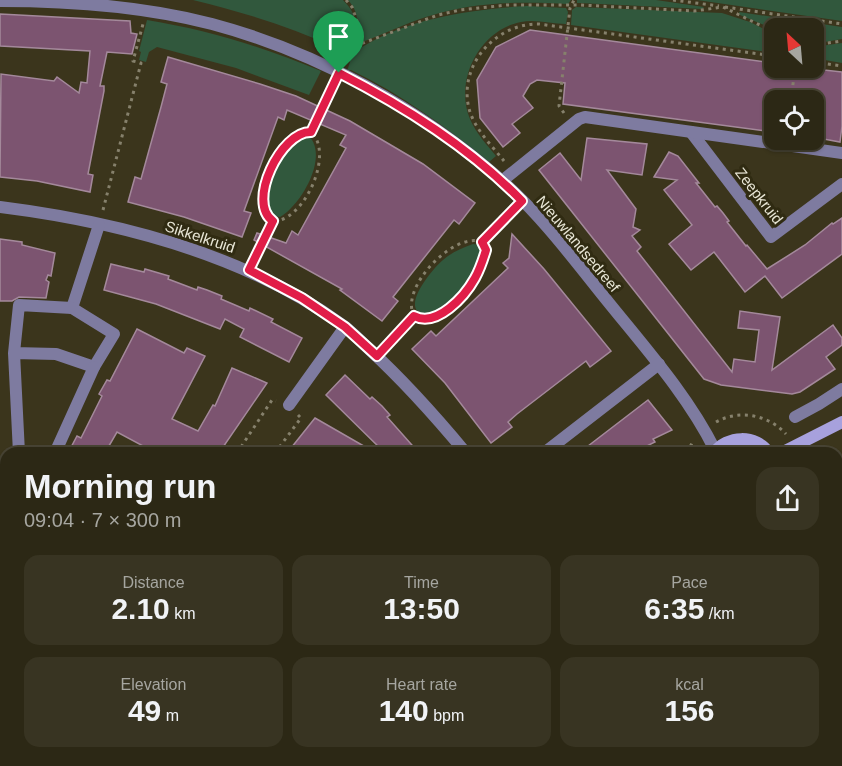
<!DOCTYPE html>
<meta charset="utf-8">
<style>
body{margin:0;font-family:Arial,sans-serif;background:#383422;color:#f1f3f6;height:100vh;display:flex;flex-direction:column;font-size:22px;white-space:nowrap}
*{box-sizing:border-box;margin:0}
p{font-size:20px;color:#a6a6a0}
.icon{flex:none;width:33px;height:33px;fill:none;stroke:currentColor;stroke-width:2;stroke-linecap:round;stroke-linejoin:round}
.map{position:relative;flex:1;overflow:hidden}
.panel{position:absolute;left:0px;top:447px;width:843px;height:320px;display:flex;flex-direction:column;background:#2c2815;border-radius:18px 18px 0 0;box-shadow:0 2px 4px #0004,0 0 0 2px #484434}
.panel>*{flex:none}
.needle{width:39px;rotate:334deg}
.buttons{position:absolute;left:764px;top:18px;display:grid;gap:12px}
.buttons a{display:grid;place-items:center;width:60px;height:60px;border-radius:12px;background:#2c2815;box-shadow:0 2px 4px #0004,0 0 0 2px #484434;font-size:30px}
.pin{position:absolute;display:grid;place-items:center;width:51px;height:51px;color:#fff;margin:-62px -26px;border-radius:50% 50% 50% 0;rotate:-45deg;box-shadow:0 0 6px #0007}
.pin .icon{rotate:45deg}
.round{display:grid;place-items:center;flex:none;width:63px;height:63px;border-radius:18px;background:#383422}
.headline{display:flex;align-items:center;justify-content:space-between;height:102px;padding:0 24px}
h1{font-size:33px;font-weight:600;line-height:45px}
.figures{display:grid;grid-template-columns:repeat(3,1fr);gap:9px;height:102px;padding:6px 24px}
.figures div{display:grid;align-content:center;border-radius:15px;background:#383422;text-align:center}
.figures b{font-size:30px;font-weight:600}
.figures small{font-size:16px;font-weight:400}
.figures p{font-size:16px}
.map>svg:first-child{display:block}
.green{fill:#31583d}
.building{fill:#7c5470;stroke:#a4899b;stroke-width:1.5}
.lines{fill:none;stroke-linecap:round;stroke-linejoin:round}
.path{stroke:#86816c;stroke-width:3;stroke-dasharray:3 4.5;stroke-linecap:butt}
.street{stroke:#7e7ba0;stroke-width:12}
.secondary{stroke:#a7a1dd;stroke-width:12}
.route-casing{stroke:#fff;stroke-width:12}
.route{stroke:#e11d48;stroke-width:8}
.labels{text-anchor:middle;stroke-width:6;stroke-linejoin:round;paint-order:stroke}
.street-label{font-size:15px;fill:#e9e7d7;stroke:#302b12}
</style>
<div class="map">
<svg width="842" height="766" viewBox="0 0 842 766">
<rect width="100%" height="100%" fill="#3b351c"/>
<!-- green -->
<g class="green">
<path d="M193,0H343C352,9 357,18 355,31L350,29L349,31L354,36L352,46L344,59L346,63L342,68L335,65L332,60L337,48C290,27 243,12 193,0Z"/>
<path d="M348,0H571L568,4C521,1 471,2 426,17C404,24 384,34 362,42C353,34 364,17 348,0Z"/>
<path d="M577,0H656L704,7L702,9L580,3H577Z"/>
<path d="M697,0H842V21Z"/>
<path d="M527,6L566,8L568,12L566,24C551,24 536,19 521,22C479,30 454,81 470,119C476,133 487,145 496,156L489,162C446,127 401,94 351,70L347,71L350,62L347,58C353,55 357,50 362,47C409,18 473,9 527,6Z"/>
<path d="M576,7L722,13L750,22L774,34V53L571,25L572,10Z"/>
<path d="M739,12L842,27V39L813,44V28L774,29L740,15Z"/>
<path d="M147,20C208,30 264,47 321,71L309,95L236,68L157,47L149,52L146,62L139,60L141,52L139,51Z"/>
<path d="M842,43V63L813,58V47Z"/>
<path d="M309,136C329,157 301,205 280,217L273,216L268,210C268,186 280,139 309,136Z"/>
<path d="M473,244L479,245L481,250C473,278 456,305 426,315C397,311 433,268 443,260C452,252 462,248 473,244Z"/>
</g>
<!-- building -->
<g class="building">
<path d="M0,14L130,21L131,33L137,34L132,54L107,52L100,86H104V91L88,174L93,175L90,192L37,181L0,177L1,74L54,81L57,77L79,93L81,82L87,83L90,51L0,46Z"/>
<path d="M530,30L774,63V68H806L842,72V126L840,142L818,138L824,99L774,92V132L563,104L565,83L537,80L530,84L523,96L533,108L512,124L520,133L503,147L480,118L477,80L496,47Z"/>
<path d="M168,57L260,84L296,96L350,121L423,164L475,203L459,224L454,220L408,278L393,297L398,301L382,321L340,290L342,289L254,240L257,233L286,243L292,231L298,235L346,148L340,145L346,135L287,110L284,120L278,117L244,211L251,213L242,237L184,217L128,202L135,177L141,179L161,107L167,84L161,82Z"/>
<path d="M587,138L647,144L642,175L607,170L636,209L633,227L640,230L632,236L641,247L637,251L732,372L734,359L755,362L759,330L738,328L740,311L780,317L772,370L833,325L842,338V345L826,357L835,369L800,392L792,394L721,385L704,379L539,170L560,153L581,180Z"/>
<path d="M669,152L678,156L699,183H696L715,207L717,206L723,213L729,221L727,222L746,246L747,245L767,269L805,245L832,223L833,224L842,218V254L782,298L765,276L745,292L714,252L691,270L669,244L692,225L664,190L677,180L654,177Z"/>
<path d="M512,234L544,269L611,351L590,367L586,361L517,414L508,422L512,427L491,443L445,383L412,349L431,331L436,336L508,268L503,263L509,258Z"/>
<path d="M0,239L22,242V245L55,253L51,276L48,275L46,280L49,282L46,298L19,297L12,301H0Z"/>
<path d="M111,264L144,272L145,269L169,276L168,279L197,290L198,287L207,290L222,296L221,299L249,311L250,308L273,319L271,322L302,338L289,362L240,337L244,329L225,319L220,329L156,304L104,290Z"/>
<path d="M137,329L184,353L187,348L205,356L172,419L198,431L213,405L215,406L232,368L267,383L219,453H145L147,448L117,432L106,451L110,453H68L77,436L81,438L102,396L99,394L107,380L110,381Z"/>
<path d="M345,375L370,399L372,397L382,406L390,415L387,417L419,453H385L326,395Z"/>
<path d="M648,400L672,430L653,439L655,442L633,453H579Z"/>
<path d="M315,418L376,453H287Z"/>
</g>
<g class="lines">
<!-- path -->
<g class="path">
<path d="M346,0L352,7L357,21L355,46L346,57V60"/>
<path d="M673,0L719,6"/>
<path d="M725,7L842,24"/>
<path d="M813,45L842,41"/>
<path d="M355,46L438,15L460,10L507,5H580L694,11L723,7L774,32"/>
<path d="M813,62L842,66"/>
<path d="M791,100L795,68"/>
<path d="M564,113L559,106L570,8L574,0"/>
<path d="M311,132L333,85"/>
<path d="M504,161C492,146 476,130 470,112C456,67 495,23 539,24L774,56"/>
<path d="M103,210L141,63L133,61L143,24"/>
<path d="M255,258L273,221C246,204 281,131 311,132C335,153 304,222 273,221"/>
<path d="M414,316C399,288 454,231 482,242"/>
<path d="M387,346L414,316C437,328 465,296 475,278C480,269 483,260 485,250L482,242L511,211"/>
<path d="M716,422C739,409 769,415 786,434"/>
<path d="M237,453L272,400L276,401"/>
<path d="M275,453L301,418L298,415"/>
<path d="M687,453L693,441"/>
<path d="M836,453L842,450"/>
<path d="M837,667L842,679"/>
<path d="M0,674L6,676"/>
</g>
<!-- street -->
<g class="street">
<path d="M0,1C71,1 143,6 212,24C317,52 419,108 501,180C542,216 575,261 609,303C647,350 688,396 715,450"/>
<path d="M691,132L771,237L842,184"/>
<path d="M502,181L579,119L585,117L842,153"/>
<path d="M0,207C120,222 245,254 344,326C353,333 362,342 370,350C405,382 436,417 466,453"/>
<path d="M72,308L99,225"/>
<path d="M14,353L56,354L94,367L114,334L72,308L19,305L14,353L19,453"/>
<path d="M289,405L345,327"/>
<path d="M795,417L819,404L842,389"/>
<path d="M55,453L94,367"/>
<path d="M544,453L659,364"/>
<path d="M837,489L842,486"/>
<path d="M837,508L842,516"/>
<path d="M0,531L6,532"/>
<path d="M0,594L6,576"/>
<path d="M0,753L6,755"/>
<path d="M27,760L46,766"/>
<path d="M358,760L364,766"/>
<path d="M777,760L779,766"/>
<path d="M114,766L116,760"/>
<path d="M154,766L156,760"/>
<path d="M519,766L526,760"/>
</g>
<!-- secondary -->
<g class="secondary">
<path d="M714,453C727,435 756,434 769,453"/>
<path d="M781,453L842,422"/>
<path d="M837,599L842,607"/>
<path d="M0,707L6,709"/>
<path d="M164,760L179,766"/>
<path d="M281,766L297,760"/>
</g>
</g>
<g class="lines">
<defs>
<path id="route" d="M339,73C405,107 469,147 522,201L482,242L486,250C483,260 480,269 475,278C465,296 437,328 414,316L377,356L345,327L302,298L249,270L273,221C246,203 281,131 311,132Z"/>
</defs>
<!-- route casing -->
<use href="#route" class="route-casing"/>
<!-- route -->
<use href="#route" class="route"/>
</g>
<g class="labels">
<!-- street labels -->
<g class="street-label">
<text transform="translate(759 196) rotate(52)" y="5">Zeepkruid</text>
<text transform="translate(200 237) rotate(18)" y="5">Sikkelkruid</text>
<text transform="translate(578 244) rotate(50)" y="5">Nieuwlandsedreef</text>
</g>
</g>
</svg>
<div class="buttons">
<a><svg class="needle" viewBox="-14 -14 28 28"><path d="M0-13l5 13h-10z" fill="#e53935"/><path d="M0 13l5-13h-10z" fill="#a6a6a0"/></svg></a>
<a><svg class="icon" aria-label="locate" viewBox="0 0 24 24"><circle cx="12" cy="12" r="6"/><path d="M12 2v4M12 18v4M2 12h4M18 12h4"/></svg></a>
</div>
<div class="pin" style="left:339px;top:73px;background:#1e9e55"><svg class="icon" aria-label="arrive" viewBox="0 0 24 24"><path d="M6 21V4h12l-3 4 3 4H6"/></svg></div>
<section class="panel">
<div class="headline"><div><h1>Morning run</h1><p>09:04 · 7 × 300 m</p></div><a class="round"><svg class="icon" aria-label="share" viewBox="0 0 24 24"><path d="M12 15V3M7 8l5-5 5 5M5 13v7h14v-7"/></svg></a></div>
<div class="figures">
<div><p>Distance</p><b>2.10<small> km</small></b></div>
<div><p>Time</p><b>13:50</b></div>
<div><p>Pace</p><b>6:35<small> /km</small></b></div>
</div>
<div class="figures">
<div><p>Elevation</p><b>49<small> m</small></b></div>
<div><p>Heart rate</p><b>140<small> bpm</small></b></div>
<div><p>kcal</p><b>156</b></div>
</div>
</section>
</div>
